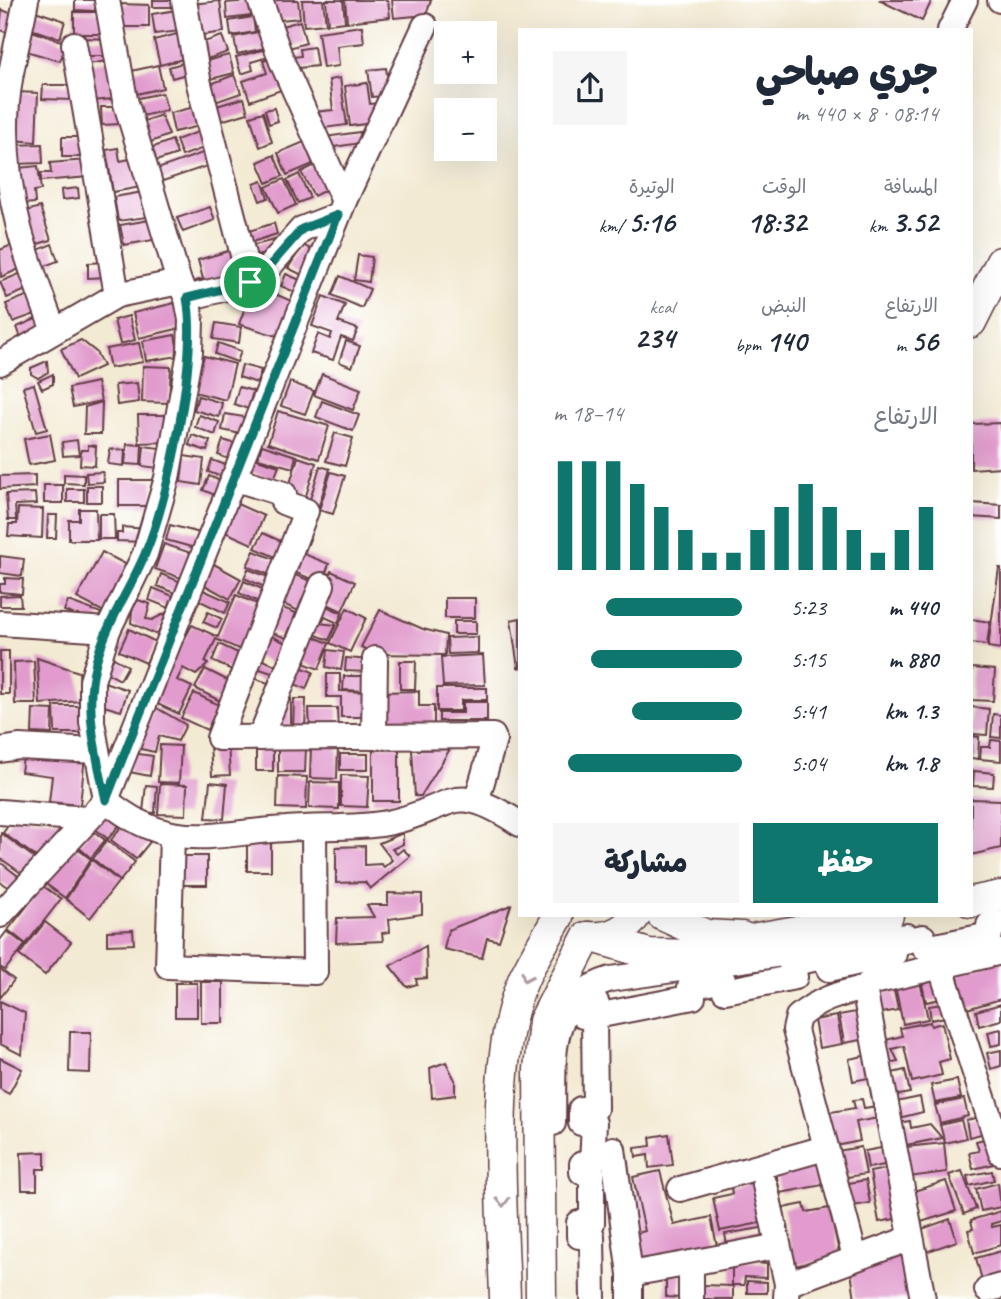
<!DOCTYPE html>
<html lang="ar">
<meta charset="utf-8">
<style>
body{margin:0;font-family:Caveat,"Playpen Sans Arabic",sans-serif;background:#f6f6f7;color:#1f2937;direction:rtl;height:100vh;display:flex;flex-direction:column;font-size:26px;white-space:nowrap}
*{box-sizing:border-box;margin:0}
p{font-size:23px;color:#747a83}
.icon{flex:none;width:38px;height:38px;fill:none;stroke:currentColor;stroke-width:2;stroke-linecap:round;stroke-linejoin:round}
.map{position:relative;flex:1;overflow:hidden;direction:ltr}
.details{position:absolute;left:518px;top:28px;width:455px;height:889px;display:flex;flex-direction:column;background:#fff;border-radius:0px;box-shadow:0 7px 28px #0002;direction:rtl}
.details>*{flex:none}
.controls{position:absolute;left:434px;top:21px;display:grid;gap:14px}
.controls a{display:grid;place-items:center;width:63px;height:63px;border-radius:0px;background:#fff;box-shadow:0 7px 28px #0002;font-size:35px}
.pin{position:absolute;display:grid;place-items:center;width:60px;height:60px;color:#fff;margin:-30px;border:4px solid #fff;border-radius:50%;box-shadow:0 2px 7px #0007}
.round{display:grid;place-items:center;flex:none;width:74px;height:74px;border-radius:0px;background:#f6f6f7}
.overview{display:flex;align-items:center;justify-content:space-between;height:119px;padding:0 35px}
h1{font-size:38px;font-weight:800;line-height:52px}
.metrics{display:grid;grid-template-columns:repeat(3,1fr);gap:10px;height:119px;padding:7px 35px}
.metrics div{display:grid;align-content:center}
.metrics b{font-size:30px;font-weight:800}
.metrics small{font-size:19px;font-weight:400}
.metrics p{font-size:19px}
.chart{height:196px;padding:14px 35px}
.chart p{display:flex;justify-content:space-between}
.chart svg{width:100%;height:126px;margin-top:7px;stroke:#0f766e;stroke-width:6}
.primary-button{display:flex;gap:14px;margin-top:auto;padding:14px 35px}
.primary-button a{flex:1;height:80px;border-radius:0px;background:#0f766e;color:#fff;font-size:28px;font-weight:800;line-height:80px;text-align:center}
.primary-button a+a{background:#f6f6f7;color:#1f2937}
ul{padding:0 35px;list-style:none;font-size:23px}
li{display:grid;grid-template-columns:112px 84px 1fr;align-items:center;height:52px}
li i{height:18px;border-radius:9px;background:#0f766e}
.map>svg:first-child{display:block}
.building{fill:#e19bcd}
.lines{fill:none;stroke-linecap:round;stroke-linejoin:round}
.minor-casing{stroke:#633d44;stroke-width:28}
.major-casing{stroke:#633d44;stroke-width:33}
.minor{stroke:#fff;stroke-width:24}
.major{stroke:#fff;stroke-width:30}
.oneway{stroke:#ae9aa0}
.route-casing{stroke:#fff;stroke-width:14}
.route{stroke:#0f766e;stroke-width:9}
</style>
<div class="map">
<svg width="1001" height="1299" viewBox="0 0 1001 1299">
<rect width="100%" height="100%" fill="#fff"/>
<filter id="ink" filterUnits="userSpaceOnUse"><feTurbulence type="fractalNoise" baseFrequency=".0143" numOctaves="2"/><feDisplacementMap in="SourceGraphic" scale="14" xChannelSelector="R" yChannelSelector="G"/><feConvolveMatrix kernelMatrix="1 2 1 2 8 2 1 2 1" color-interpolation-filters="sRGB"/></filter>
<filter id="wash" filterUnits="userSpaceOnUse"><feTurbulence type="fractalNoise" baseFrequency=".00686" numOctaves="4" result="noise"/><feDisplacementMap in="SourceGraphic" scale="28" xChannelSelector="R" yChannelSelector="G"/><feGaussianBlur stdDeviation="1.57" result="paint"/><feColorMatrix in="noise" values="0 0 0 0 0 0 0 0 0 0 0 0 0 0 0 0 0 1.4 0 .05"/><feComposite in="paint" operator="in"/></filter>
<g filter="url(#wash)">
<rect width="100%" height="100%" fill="#f3ead3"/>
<g id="blocks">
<!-- building -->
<g class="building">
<path d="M75,0H95V11L75,10Z"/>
<rect x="153" y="0" width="24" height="7"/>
<path d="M268,0H298L300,18L270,21Z"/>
<path d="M302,0H323L326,24L304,26Z"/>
<path d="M326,0H343L345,22L328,24Z"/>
<path d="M345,0H388L390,17L347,22Z"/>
<path d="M392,0H431L426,15L394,18Z"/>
<path d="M879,0H932L922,21Z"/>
<path d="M220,1L224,32L196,36L192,4Z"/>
<path d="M249,1L251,16L227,19L226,3Z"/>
<path d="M118,4L149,5V27H118Z"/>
<path d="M2,10L21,17L15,35L0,30Z"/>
<path d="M32,10L65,21L60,38L27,28Z"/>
<path d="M177,10L181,31L155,34L152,14Z"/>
<rect x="74" y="12" width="29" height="22"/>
<path d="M253,17L255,32L231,36L229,21Z"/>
<path d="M300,21L306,43L282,50L275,28Z"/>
<path d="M362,26L364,43L337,46L339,66L323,68L318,32Z"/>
<path d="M29,30L67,43L60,61L23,50Z"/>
<path d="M262,31L266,48L237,54L234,37Z"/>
<path d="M181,33L187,58L160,65L154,40Z"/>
<path d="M222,36L228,52L204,60L198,44Z"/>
<path d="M84,38L108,39L107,56H84Z"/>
<path d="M314,47L317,66L289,69L287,58L301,56L300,49Z"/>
<path d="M270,48L272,56L251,62L253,70L241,74L236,57Z"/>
<path d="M229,55L234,73L207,80L202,62Z"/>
<path d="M274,58L284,89L250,101L243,81L267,73L263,61Z"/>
<path d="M107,61L112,99L93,101L88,64Z"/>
<path d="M186,62L190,73L172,78L169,67Z"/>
<path d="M158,65L163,88L132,95L127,72Z"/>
<path d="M386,68L389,87L382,88L383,96L372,97L368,70Z"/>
<path d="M234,75L241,93L215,102L208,85Z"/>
<path d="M340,78L347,125L316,129L314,112L333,110L329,80Z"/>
<path d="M367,83L370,104L379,103L372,123L350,126L345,86Z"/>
<path d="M43,85H74L73,100L42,99Z"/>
<path d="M15,92L38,93L36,142L12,140Z"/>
<path d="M162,93L167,110L138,117L134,99Z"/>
<path d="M244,98L248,113L217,122L213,107Z"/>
<path d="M199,106L204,125L174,132L170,113Z"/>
<path d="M101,107H120L121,124L102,125Z"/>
<path d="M274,108L278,121L269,124L265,110Z"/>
<path d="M263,112L272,142L260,147L250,116Z"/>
<path d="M161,115L169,135L146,144L139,123Z"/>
<path d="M206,129L212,145L182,156L176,140Z"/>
<path d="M360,132L361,143L327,148L325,137Z"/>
<rect x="62" y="137" width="21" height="20"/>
<path d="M172,140L177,154L150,163L146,150Z"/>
<path d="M304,142L313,164L287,175L278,153Z"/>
<path d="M42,144L43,163L15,164L14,145Z"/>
<path d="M118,148L120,161L135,158L141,187L113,192L106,150Z"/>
<path d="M208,151L213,164L154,184L149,172Z"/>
<path d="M274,155L283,176L267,183L258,162Z"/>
<path d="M87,160L89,177L41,181V173H51L50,163Z"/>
<path d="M317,164L329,188L314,196L301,172Z"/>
<path d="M38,166L41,190L34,191L35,203L22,204L18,168Z"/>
<path d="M299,174L310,198L298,203L287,180Z"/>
<path d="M284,179L296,205L278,213L266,187Z"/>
<path d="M262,181L268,198L260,201L254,184Z"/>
<path d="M78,188L79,198L62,200L61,190Z"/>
<path d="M143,192L147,217L118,221L114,197Z"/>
<path d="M40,207L51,240L31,246L20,213Z"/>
<path d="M210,207L215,220L183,232L177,218Z"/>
<path d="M150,220L153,240L124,245L120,225Z"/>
<path d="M274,223L277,234L249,243L246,232Z"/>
<path d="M278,239L281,249L254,257L251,246Z"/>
<path d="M14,244L24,267L1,277L0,250Z"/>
<path d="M52,244L58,261L39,268L33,252Z"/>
<path d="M303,245L317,253L306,277L288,268Z"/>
<path d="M235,249L243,279L192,293L189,283L203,279L198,260Z"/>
<path d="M358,255L372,257L369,282L354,280Z"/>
<path d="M107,262V277L88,278V263Z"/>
<path d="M24,272L31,288L7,298L0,282Z"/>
<path d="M286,274L305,282L299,294L281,286Z"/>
<path d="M340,276L370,289L362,308L332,295Z"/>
<path d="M268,291L296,303L280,337L239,324L246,305L264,300Z"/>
<path d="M31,294L38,313L13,322L6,304Z"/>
<path d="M323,296L345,305L338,322L358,329L353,341L341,337L333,360L311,353L318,334L330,339L332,333L312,326Z"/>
<path d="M175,303L181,328L139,338L133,313Z"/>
<path d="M129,316L135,340L120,344L114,320Z"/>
<path d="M38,318L44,334L23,343L17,327Z"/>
<path d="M216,323L241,327L239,343L213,339Z"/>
<path d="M175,335L179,356L146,361L143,341Z"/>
<path d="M81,340L96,352L103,366L75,379L61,349Z"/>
<path d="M346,341L360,346L352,367L339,362Z"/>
<path d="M139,343L143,362L110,368L106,349Z"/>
<path d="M218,343L241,351L237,362L215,354Z"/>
<path d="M204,356L235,364L226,400L194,392Z"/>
<path d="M47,361L48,372L38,378L31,374V368Z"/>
<path d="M242,365L261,370L257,383L239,377Z"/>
<path d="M143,366L171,367L169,403L142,402Z"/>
<path d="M53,374V384L42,389L38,381Z"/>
<path d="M322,374L361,389L353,410L314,395Z"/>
<path d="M97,382L101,401L73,407L69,388Z"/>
<path d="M290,382L314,391L305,414L281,406Z"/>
<path d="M137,383L139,402L117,405L115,385Z"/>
<path d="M34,384L47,429L36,432L23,387Z"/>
<path d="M239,387L253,391L248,409L234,404Z"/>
<path d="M198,396L222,403L219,417L194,410Z"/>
<path d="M322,401L359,415L353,431L316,417Z"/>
<path d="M102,402L101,434H84L85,407Z"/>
<path d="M278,411L329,426L319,459L268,443Z"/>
<path d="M225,414L244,417L241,434L222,430Z"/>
<path d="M138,415H167V442L139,443Z"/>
<path d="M199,415L219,422L215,435L195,427Z"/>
<path d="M1001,423V467L971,469V424Z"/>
<path d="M335,433L353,438L345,466L326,461Z"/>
<path d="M50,434L55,460L29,465L24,439Z"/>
<path d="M192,435L210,441L207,451L189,445Z"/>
<path d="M77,440L79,455L63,456L62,442Z"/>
<path d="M223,440L236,444L231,460L218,455Z"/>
<path d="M127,444L142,445L141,465L125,464Z"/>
<path d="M88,445L96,446L95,466L80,465L81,450H88Z"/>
<path d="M262,445L296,456L293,468L258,458Z"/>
<path d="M144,446L160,448L158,468L142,466Z"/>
<path d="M110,449L125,450L124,466L108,464Z"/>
<path d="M184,456L204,459L201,485L181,482Z"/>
<path d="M298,457L316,463L304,502L286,497Z"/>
<path d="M254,458L279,466L274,479L250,472Z"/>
<path d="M212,460L229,466L225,478L208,472Z"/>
<path d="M320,466L330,469L318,509L308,506Z"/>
<path d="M103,472L104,482L87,483L86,473Z"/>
<path d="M331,472L345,476L333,514L319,510Z"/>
<path d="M64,474L84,475V484L64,483Z"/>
<path d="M35,475V487L0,489V476Z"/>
<path d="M209,476L223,482L217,496L203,490Z"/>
<rect x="119" y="480" width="34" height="26"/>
<rect x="44" y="485" width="19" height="18"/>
<rect x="87" y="486" width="15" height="16"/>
<rect x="67" y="489" width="17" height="13"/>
<path d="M35,493L36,504L15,505L16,520H8L6,494Z"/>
<path d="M235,503L264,516L252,544L223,531Z"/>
<path d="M971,503L1001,505V519L971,517Z"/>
<path d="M18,508L43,509L42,538L8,536L9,524H17Z"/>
<path d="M79,509H96L97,540H69V520H79Z"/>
<path d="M99,514H114L115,539H99Z"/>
<path d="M48,515H57L56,538H47Z"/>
<path d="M170,525L200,533L195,548L166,540Z"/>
<path d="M122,527L146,529L145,542L117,541V533H122Z"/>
<path d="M263,533L287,544L280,559L255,548Z"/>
<path d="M298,534L310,539L304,554L329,564L322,583L286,569Z"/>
<path d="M164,544L191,553L181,578L155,569Z"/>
<path d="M254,551L279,561L272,576L247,566Z"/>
<path d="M102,552L131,567L106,613L77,598Z"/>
<path d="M0,556L24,559L22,576L0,573Z"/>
<path d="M212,563L241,579L230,599L201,583Z"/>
<path d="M999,568H1001V649L988,647Z"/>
<path d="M248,569L271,578L267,588L244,578Z"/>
<path d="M331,571L355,582L342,611L318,600Z"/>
<path d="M290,573L311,581L299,611L278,602Z"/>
<path d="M161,574L179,581L175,593L157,586Z"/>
<path d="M5,578L23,579L22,594L0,592V584H5Z"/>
<path d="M244,581L267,591L261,603L239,593Z"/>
<path d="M153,588L173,596L169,608L149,600Z"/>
<path d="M201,589L230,602L225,613L196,599Z"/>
<path d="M20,595L21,606H0V596Z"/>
<path d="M236,595L260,605L241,650L216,639L205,662L208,664L196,675L183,668L177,680L192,687L179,714L153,702L175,647L179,649L192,625L218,637Z"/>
<rect x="445" y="598" width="30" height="20"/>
<path d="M138,600L150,604L146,619L152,620L168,612L157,635L131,623L132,610Z"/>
<path d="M68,601L101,613L97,623L64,611Z"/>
<path d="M318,602L342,613L338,623L325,617L323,621L312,616Z"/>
<path d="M275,605L296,613L286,638L265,630Z"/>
<path d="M347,608L366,618L350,652L330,643Z"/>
<path d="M380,610L423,629L446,635L445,655L375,654L361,647Z"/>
<path d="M208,612L222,619L217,628L203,622Z"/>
<path d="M520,618V668H518L511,620Z"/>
<path d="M971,619L990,622L987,645L971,643Z"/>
<rect x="454" y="621" width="22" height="13"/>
<path d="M310,622L336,625L329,640L306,631Z"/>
<path d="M129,629L156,642L146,663L119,651Z"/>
<path d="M265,633L286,643L276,666L255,656Z"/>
<path d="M304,633L329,643L319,669L293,659Z"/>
<path d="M478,637V653L448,654L447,638Z"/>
<path d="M219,644L240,654L232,670L212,661Z"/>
<path d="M328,650L344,652L341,670L326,667Z"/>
<rect x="0" y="651" width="9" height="43"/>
<path d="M483,655L485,685L443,686L441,657Z"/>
<path d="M37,658L79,672L81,701L40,704Z"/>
<path d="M114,658L128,666L120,680L105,672Z"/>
<path d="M346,658L371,660L370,672L345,671Z"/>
<path d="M34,661L36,704H15L14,662Z"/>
<path d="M400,661H416L415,689H400Z"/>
<path d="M293,664L313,672L306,689L286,680Z"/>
<path d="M251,666L272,673L268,683L248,676Z"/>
<path d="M972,668L995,670L993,701L971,700Z"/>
<path d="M205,669L229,681L220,701L195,688Z"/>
<path d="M327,674H340V691L371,692V717H341V697H327Z"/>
<path d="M344,676H369L368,691L343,690Z"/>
<path d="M104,682L128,690L121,711L97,704Z"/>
<path d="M437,688H487V700H461V711H437Z"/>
<path d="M419,691V706H434V724L384,727V692Z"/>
<path d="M194,693L219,705L207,730L181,718Z"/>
<rect x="279" y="699" width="12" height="27"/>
<path d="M294,699H306L305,730H293Z"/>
<path d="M463,702H487V721H439V713H463Z"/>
<path d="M54,706H82L83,733H55Z"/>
<path d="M155,707L186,725L178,741L159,736L155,752L136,748Z"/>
<path d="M971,707L989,709L987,735L971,734Z"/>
<path d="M309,708H337L338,732H310Z"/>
<path d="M33,709L53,710L52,734L32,733Z"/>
<path d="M993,714L1001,715V738L991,737Z"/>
<path d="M971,736L979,737L978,759L971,758Z"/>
<path d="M991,740L1001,741V761L980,759L981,747H990Z"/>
<path d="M228,744L230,775L212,776L210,745Z"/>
<path d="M160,745L181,746L179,783L158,782Z"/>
<path d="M311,746H338L337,779L310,778Z"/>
<rect x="373" y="746" width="26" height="55"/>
<rect x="256" y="747" width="17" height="24"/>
<path d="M278,747H306L305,772H278Z"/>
<path d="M450,749L421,796H415L412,750Z"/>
<path d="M24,750L85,756L80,805L49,802L52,776L21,772Z"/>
<path d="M132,753L153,756L150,776L129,772Z"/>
<rect x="340" y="754" width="28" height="16"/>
<path d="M974,771L994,773L993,787L973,786Z"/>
<path d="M341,775L369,776L367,807L341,806Z"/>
<path d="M278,776L307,777L306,809L277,808Z"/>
<path d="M210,782L227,784L224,819L206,818Z"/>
<path d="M310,782L339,783V809L309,808Z"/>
<path d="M160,784L187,785L186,815L158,814Z"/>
<path d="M146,785L157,786L155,813L143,812Z"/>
<path d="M971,799L1001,800V848L971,855Z"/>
<path d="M108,810L122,822L108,839L94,828Z"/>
<path d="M14,817L66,822L39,859L3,833Z"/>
<path d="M125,822L150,842L136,859L111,840Z"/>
<path d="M91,829L105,840L91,858L77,846Z"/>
<path d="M1,833L36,859L24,875L0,858Z"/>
<path d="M403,833V844L392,849L397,854L403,849L410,856L370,889L365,882L336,883V847L365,846V865L381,864L384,867L392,860L379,843Z"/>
<path d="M107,840L135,862L120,881L93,859Z"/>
<rect x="247" y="843" width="24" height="28"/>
<path d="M75,847L91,859L65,898L46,884Z"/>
<rect x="176" y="856" width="31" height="29"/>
<path d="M92,860L119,881L90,918L66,899Z"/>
<path d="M0,862L22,879L13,891L0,882Z"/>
<path d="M43,886L61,899L26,944L8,930Z"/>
<path d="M388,893L422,894V914L389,919L390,932L382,933L383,941L336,943L337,918L374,917L367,905H388Z"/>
<path d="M511,905L499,941L487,938L482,958L444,949L448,930Z"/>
<path d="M45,922L71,942L45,975L19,955Z"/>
<path d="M133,930L134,944L107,945V931Z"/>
<path d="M7,931L25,945L5,970L0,967V940Z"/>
<path d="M426,946L427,978L416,979L417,984L407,987L390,966Z"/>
<path d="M1001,961V999L967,1009L957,974Z"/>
<path d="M0,969L14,980L0,998Z"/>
<path d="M942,979L946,998L926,1002L922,984Z"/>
<path d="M920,981L928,1019L903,1024L895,986Z"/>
<rect x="201" y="982" width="22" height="41"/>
<rect x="175" y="983" width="22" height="34"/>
<path d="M894,990L898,1010L877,1014L873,995Z"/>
<path d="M0,1001L25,1013L22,1055L0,1044Z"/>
<path d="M948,1003L950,1016L931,1020L929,1006Z"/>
<path d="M1001,1004V1020L979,1026L976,1011Z"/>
<path d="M862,1011L867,1039L844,1043L839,1015Z"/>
<path d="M837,1016L842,1044L819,1048L814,1020Z"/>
<path d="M930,1022L931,1026L942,1023L950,1059L939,1062L942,1075L912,1082L904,1046L892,1049L898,1061L887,1063L882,1041L902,1036L900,1028Z"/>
<path d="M1001,1029V1044L991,1046L988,1032Z"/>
<path d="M70,1032H91L90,1073L69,1072Z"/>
<path d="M1001,1050V1066L991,1069L987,1053Z"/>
<path d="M869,1055L873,1077L853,1081L849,1059Z"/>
<path d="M0,1058L22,1069L9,1094L0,1089Z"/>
<path d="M446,1062L455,1080V1095L432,1098L430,1068Z"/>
<path d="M905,1070L910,1093L893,1096L888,1074Z"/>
<path d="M957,1080L961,1098L935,1103L931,1085Z"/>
<path d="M920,1097L923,1112L899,1118L896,1102Z"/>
<path d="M862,1099L864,1108L877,1106L879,1118L856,1122L860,1141L831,1147L825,1113L855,1108L853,1100Z"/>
<path d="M964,1099L968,1116L940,1123L935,1105Z"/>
<path d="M981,1117L985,1133L969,1137L966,1120Z"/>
<path d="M961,1120L966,1138L945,1143L940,1125Z"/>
<path d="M910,1121L911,1128L930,1124L942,1138L901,1146L897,1123Z"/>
<path d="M669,1134L673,1165L649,1168L648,1155L636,1157L635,1148L651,1146L650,1137Z"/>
<path d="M988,1138L994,1164L973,1169L969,1153L979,1151L976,1141Z"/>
<path d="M944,1143L947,1172L909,1177L905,1147Z"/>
<path d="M861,1147L866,1174L841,1178L837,1151Z"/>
<path d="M887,1147L890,1164L868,1168L865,1151Z"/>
<path d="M45,1152V1169H37V1190H22L21,1153Z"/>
<path d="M822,1158L828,1184L780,1193L775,1167Z"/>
<path d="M891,1168L900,1218L879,1222L870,1172Z"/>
<path d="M660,1171L674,1225L711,1217L718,1251L642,1268L634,1234L645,1231L633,1177Z"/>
<path d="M962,1171L976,1209L964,1214L949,1175Z"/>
<path d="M992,1171L994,1180L969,1186L967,1176Z"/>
<path d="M866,1180L870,1203L847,1207L843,1184Z"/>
<path d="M946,1181L956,1211L921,1222L911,1192Z"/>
<path d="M756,1182L765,1222L720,1231L713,1198L732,1194L731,1187Z"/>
<path d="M998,1183L1001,1207L981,1211L976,1189Z"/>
<path d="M804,1204L806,1212L830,1208L840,1257L794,1266L783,1208Z"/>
<path d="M1001,1211V1221L991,1224L992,1227L1001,1225V1245L974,1253L968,1230L973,1229L971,1220Z"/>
<path d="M950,1219L957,1241L926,1252L919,1230Z"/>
<path d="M767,1227L770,1243L728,1251L725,1234Z"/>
<path d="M905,1248L912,1299H855L850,1265Z"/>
<path d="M1001,1251V1274L982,1280L976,1258Z"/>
<path d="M732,1261L767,1264V1278L745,1277L744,1285H732Z"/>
<path d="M666,1274H681L680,1298L666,1297Z"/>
<path d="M747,1281L767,1282V1293H747Z"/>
<path d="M701,1285L733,1286V1299H700Z"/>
</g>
</g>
</g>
<g filter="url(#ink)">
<use href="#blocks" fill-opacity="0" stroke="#633d44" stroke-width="2"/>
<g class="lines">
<defs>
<g id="minor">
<path d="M26,0C19,39 6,82 6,123C5,202 27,259 54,331"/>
<path d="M107,0L125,100L179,282L187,298L191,320L190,352L167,478L145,554L108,630L92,681V722L106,800C171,854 211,833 286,829C320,826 354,829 387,823C454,810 449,777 520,824"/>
<path d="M184,0L199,84L250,282"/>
<path d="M260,0L282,62L344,201"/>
<path d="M1000,0H1001"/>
<path d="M950,30L965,0"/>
<path d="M74,44L117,295"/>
<path d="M187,298L250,282L267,269L302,229L338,215"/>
<path d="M0,363L117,295L179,282"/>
<path d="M233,478L284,494L283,502L306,511L219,738L493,736L494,740L477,799"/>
<path d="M0,623L108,630"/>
<path d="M374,737L375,659"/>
<path d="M260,738L322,585"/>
<path d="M0,750L19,747L96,751"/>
<path d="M0,812L87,819"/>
<path d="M172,836L168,966L315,972L314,828"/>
<path d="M0,915L106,800L344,201L425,26"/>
<path d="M940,965L1001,1153"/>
<path d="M553,1123C555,1064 542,999 611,979L907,936"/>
<path d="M613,1149L630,1274V1299"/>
<path d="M765,1185L787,1284L786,1298"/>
<path d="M680,1189L825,1148"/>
<path d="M855,1257L795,1030L798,1017C818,1000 838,994 864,988"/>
<path d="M630,1274L691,1263"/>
<path d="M787,1284L911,1238"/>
<path d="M987,1290L1001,1286"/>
<path d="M593,1299L592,1236H579V1223H592V1172H582V1164H592L594,1123H581V1109H595L594,1016H583L584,1002H596V1016L693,997L690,987L723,980L725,991L795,977L791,964L826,956L829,969L894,954L892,944L923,937L925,948L990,935L989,925L1001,923"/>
<path d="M691,1299V1263L778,1246"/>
<path d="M923,1299L864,988L869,983L1001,952"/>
</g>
<g id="major">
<path d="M971,322L1001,262"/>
<path d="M971,902L1001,896"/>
<path d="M662,915L706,935L742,937"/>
<path d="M588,937C607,939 625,932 636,915"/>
<path d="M596,938L649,954L701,955L757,938L888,915"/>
<path d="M505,1299C503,1211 488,1058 524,978C534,957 547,937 558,917"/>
<path d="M541,1299L539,1070L544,1021L587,937"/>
</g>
</defs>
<!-- minor casing -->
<use href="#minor" class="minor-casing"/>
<!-- major casing -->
<use href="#major" class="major-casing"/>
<!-- minor -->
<use href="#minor" class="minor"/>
<!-- major -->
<use href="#major" class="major"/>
</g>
<!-- one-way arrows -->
<defs><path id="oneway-chevron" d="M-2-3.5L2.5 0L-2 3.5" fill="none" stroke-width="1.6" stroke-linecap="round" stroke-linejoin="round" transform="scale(1.75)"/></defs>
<g class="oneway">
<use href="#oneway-chevron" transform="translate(526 977) rotate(114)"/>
<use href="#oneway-chevron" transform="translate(503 1202) rotate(89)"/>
</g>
</g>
<g class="lines" filter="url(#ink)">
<defs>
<path id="route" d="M338,215L138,719L106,800C98,762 87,722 92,683C97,637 127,596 145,554C169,498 198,357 187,298L250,282L267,269L302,229Z"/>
</defs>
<!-- route casing -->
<use href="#route" class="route-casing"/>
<!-- route -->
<use href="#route" class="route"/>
</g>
</svg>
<div class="controls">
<a>+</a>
<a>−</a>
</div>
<div class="pin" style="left:250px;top:282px;background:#1e9e55"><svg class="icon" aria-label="arrive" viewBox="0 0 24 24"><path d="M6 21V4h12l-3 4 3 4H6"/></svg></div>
<section class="details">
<div class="overview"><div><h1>جري صباحي</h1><p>08:14 · 8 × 440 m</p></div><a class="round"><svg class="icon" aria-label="share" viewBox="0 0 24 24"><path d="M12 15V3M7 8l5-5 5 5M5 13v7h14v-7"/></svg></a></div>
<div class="metrics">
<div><p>المسافة</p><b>3.52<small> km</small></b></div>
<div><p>الوقت</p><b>18:32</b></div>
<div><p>الوتيرة</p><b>5:16<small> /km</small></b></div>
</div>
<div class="metrics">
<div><p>الارتفاع</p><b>56<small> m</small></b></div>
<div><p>النبض</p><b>140<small> bpm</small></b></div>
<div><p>kcal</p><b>234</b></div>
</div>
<div class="chart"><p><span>الارتفاع</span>14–18 m</p>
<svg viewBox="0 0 160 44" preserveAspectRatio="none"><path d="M5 44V6M15 44V6M25 44V6M35 44V14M45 44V22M55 44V30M65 44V38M75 44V38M85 44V30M95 44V22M105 44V14M115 44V22M125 44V30M135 44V38M145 44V30M155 44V22"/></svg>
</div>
<ul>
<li><b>440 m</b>5:23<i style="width:72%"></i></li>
<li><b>880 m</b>5:15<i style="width:80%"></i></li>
<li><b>1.3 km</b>5:41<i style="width:58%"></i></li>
<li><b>1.8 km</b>5:04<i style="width:92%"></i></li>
</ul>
<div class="primary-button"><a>حفظ</a><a>مشاركة</a></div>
</section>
</div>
